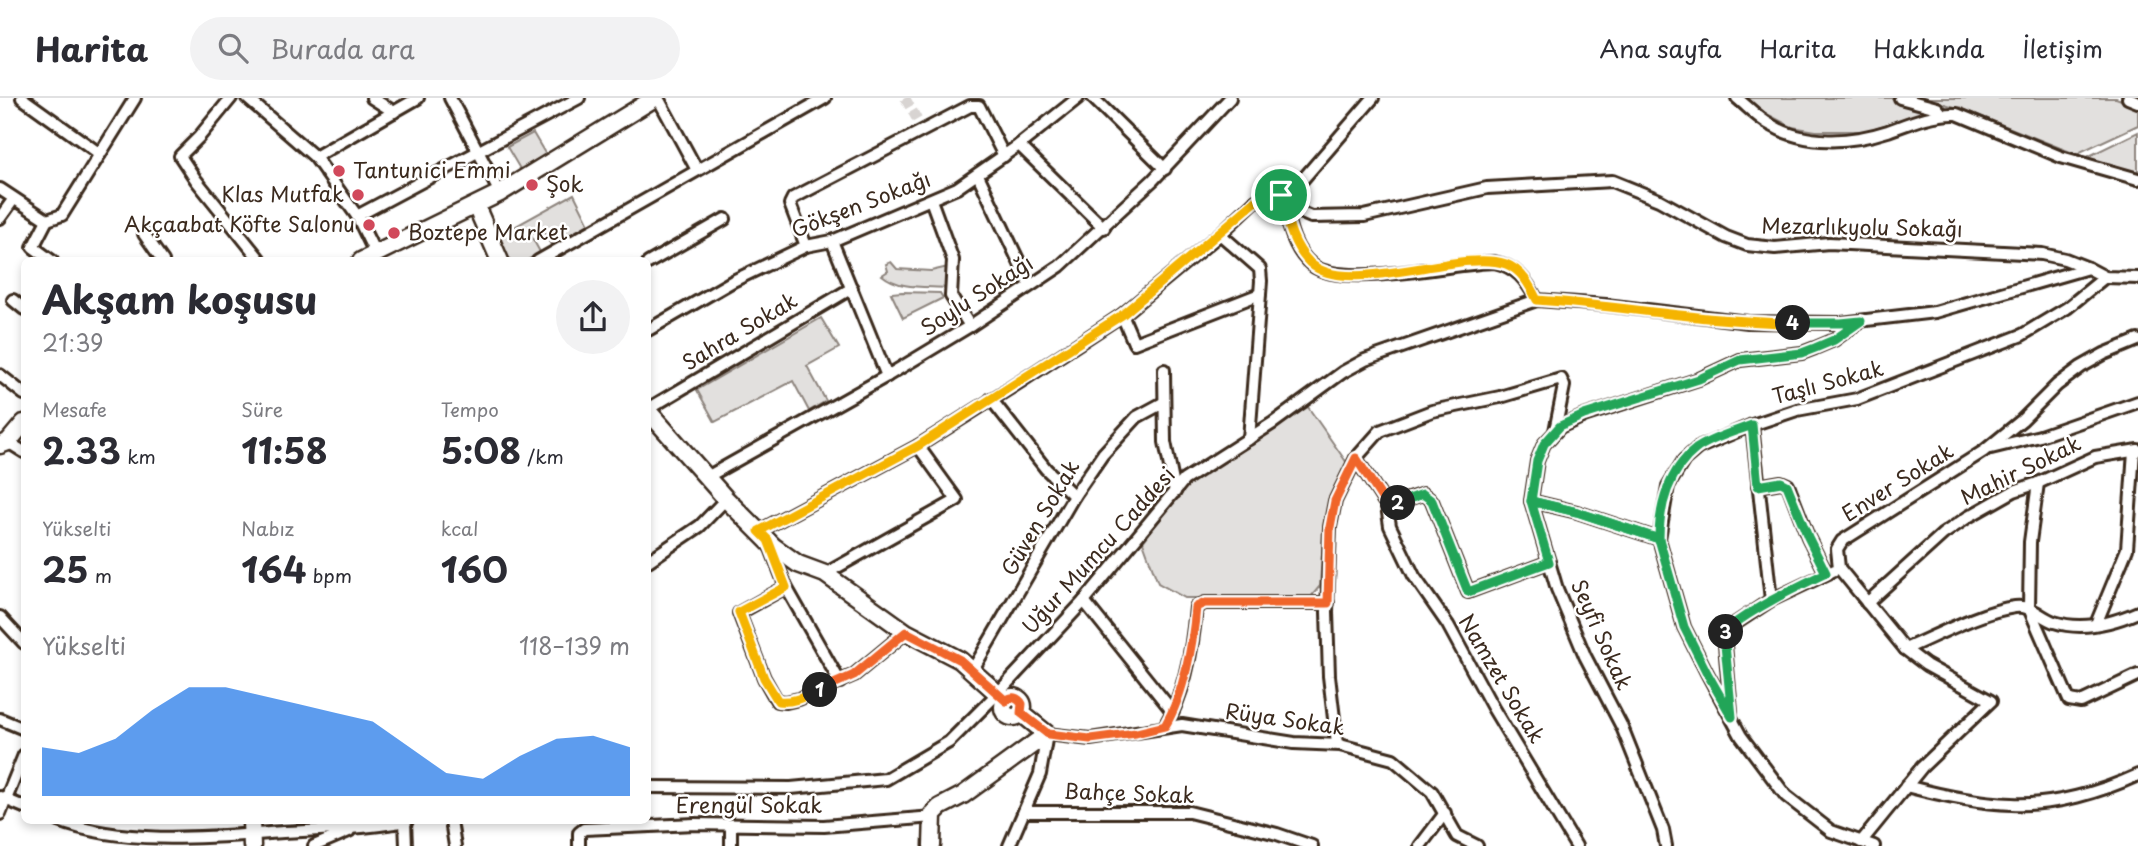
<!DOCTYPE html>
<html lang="tr">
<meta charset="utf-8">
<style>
body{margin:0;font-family:"Playpen Sans",sans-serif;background:#f2f2f3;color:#2b2b33;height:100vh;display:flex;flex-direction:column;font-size:26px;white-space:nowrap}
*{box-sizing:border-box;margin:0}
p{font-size:23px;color:#7c7c81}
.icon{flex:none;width:38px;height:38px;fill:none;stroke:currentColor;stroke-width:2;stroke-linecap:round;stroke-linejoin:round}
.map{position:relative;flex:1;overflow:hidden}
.drawer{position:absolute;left:21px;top:159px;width:630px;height:567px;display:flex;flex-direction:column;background:#fff;border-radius:10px;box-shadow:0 4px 10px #0003}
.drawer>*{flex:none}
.pin{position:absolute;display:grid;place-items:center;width:60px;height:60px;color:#fff;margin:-30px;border:4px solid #fff;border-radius:50%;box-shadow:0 2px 7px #0007}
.km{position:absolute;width:35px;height:35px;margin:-18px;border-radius:50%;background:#222;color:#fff;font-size:19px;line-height:35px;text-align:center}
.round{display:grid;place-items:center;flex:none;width:74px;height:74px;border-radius:37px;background:#f2f2f3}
.overview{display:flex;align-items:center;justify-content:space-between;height:119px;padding:0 21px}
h1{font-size:38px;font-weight:700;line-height:52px}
.metrics{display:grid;grid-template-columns:repeat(3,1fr);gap:10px;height:119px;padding:7px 21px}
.metrics div{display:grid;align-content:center}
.metrics b{font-size:35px;font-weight:700}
.metrics small{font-size:19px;font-weight:400}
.metrics p{font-size:19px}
.chart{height:196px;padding:14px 21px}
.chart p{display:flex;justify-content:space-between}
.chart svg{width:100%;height:126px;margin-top:7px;fill:#1a73e8;opacity:.7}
header{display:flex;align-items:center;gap:42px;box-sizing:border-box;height:98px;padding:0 35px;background:#fff;border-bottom:2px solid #e1e1e2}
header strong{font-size:33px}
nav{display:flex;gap:38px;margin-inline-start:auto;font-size:24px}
.search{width:490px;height:63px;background:#f2f2f3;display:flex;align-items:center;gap:18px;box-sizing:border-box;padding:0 24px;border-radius:38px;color:#7c7c81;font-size:26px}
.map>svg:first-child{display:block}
.green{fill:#e2e0de;stroke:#8e857e;stroke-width:2}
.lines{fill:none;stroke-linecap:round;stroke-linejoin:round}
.street-tunnel{stroke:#d8d4d2;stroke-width:10;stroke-dasharray:10 5;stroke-linecap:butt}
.street-casing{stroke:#3b2a1e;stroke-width:16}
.secondary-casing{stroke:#3b2a1e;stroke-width:21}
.street{stroke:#fff;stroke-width:10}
.secondary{stroke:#fff;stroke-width:16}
.split-1-casing{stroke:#fff;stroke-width:14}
.split-2-casing{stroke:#fff;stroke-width:14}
.split-3-casing{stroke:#fff;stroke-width:14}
.split-4-casing{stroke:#fff;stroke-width:14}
.split-5-casing{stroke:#fff;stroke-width:14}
.split-1{stroke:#f5b400;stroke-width:9}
.split-2{stroke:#f0652b;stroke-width:9}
.split-3{stroke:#22a559;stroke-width:9}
.split-4{stroke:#22a559;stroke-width:9}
.split-5{stroke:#f5b400;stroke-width:9}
.poi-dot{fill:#d1495b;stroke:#fff;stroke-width:2.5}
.labels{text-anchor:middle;stroke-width:5;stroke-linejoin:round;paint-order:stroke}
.poi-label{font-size:21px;fill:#3b2a1e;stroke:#fff;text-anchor:start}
.street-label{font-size:21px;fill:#3b2a1e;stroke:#fff}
</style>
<header>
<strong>Harita</strong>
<div class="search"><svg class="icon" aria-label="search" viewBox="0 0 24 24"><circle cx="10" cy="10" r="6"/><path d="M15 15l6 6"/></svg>Burada ara</div>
<nav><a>Ana sayfa</a><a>Harita</a><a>Hakkında</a><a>İletişim</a></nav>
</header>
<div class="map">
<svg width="2138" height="748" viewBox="0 0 2138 748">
<rect width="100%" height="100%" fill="#fff"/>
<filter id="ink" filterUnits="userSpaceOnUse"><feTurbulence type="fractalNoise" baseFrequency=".0143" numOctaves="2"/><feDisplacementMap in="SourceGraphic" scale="14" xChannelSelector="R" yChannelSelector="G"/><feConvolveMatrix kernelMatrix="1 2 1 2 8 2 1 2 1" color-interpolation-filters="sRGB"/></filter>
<g filter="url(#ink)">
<!-- green -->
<g class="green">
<path d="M1747,0H1892L1914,9L1934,12L1865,33H1816L1792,29L1765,15Z"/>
<path d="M1912,0H2116L2138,8V27L2080,54L2078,57L1965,12L1931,2L1919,3Z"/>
<path d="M2138,34V75L2085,60Z"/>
<path d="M533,35L546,57L520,71L507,49Z"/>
<path d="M574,96L589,126L551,147L541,130L530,136L540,154L526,163H507L496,139Z"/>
<path d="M891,164L897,171L931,173L948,169V190C926,188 900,192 882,177L888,173L886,166Z"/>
<path d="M902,194L940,195L943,200L903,220L891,195Z"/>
<path d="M821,220L839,250L807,268L826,303L809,313L793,283L715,324L697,292Z"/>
<path d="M1308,309L1347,365L1330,402L1324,423L1320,488L1310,500H1185L1158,485L1143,444L1188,383Z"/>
</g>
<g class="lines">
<!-- street-tunnel -->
<path class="street-tunnel" d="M905,0L923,32"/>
<defs>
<g id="street">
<path d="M22,0L100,56"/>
<path d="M231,0L199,39L180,58L196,82L261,163"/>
<path d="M247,0L315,59L357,118L376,157"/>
<path d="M372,0L394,14"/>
<path d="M450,0L500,95"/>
<path d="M658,0L697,72"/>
<path d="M1093,0L1165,71"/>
<path d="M1737,0C1748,9 1759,21 1771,27C1806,48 1851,45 1888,33C1910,25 1933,15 1957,16L2061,59L2138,81"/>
<path d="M1900,0L1937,10L1942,16"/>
<path d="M2128,0L2138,4"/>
<path d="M1019,47L1104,130"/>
<path d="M315,59L418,0"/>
<path d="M978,77L1030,187"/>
<path d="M0,91L47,122L62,117L135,0"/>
<path d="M1281,97L1297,113L1311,119L1364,118L1487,90L1612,83L1659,102L1726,139L1747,147L1775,150L1829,145L2042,156L2065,161L2088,170"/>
<path d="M1281,97L1297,88L1373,0"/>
<path d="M1282,99C1288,123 1292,151 1312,167C1342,191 1453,165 1494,164C1517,169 1526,182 1537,202"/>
<path d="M931,102L953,162L951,198L970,228"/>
<path d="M357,118L579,0"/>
<path d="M0,120L13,102"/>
<path d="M47,122L33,149L52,163"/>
<path d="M144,136L163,163"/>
<path d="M1220,136L1260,171L1261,183L1249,341"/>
<path d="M832,143L887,278"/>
<path d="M806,148L790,106L793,100L970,8H979L1004,58"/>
<path d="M538,163L825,0"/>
<path d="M648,165L725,121"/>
<path d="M13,202L24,211"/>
<path d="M1122,217L1134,245L1260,196"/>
<path d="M648,232L733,183L806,148L832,143L957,90L1019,47L1078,0"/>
<path d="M1164,272L1165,344L1175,394"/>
<path d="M0,277L24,296"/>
<path d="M991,301L1046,371L1074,398"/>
<path d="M648,311L852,190"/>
<path d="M1752,327L1771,502"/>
<path d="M8,344L24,354"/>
<path d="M1991,350L2040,338L2138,304"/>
<path d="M1356,360L1387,408L1390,428L1414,478L1448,527L1493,610L1576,748"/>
<path d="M707,379L887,278L970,228L1060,168L1153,82L1230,0"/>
<path d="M2038,385L2030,444L2029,510L2069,602L2081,604L2138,577"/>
<path d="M1758,388L1781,384L1788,387L1808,439L1826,475"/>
<path d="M1531,403L1577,414L1659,441"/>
<path d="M1387,408L1423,396L1432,403L1468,494L1549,464"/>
<path d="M759,433L918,348L1023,282L1122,217L1220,136L1254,104L1272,95L1281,97"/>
<path d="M769,445L786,489L840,584"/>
<path d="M648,463L700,428L726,401"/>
<path d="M1839,470L1905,551L1926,567L1991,603L1922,669L1861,744"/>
<path d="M825,476L957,402L918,348"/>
<path d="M786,489L739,515L764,580L777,603L786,604L799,601L854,577L906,534"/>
<path d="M1084,503L1173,614"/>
<path d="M1867,505L1943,436L1968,419L2014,393L2038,385L2095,359L2138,352"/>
<path d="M0,519L24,545"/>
<path d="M2096,526L2127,451L2134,353"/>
<path d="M1905,551C1936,538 1982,513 2015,509C2032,507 2040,519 2054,524C2082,533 2113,525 2138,514"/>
<path d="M972,573L1074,398L1103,356L1137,319L1163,305"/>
<path d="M1731,613L1725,547L1727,531L1771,502L1839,470L1837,451L1842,443L1984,353L2022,322L2057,287L2081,269L2104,256L2138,242"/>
<path d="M0,621L24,631"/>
<path d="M1165,628C1185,595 1193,547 1196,509L1205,505H1328"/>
<path d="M1337,646L1329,578L1327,514L1330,429L1335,403L1356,360L1380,333L1432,313L1500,299L1561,281L1564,288L1555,333"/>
<path d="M1906,688C1940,697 1977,705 2012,706C2054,708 2101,694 2138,677"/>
<path d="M648,689L791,690L886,681L949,644L998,595L1084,503L1184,382L1273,325L1343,274L1365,262L1537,202L1606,207L1748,224L1841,225L1935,214L2088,170L2105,179L2138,180"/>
<path d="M0,699L24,709"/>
<path d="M1024,714H1189L1277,736L1312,748"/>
<path d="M0,716L24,657"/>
<path d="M59,723C125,748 213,739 283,734C325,732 366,730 407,723"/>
<path d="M405,723L406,748"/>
<path d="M451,723L455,748"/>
<path d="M731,727V748"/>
<path d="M314,748L349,733"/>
<path d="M579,748V735L584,731L695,726L824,728L933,719"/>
<path d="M1009,748L1040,676L1047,636L1090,641L1182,627L1294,645L1340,647L1393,661L1432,694L1457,738L1477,748"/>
<path d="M1420,748L1445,715"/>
<path d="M1666,748L1663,732L1622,629L1585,558L1557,491L1531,403L1537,363L1544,346L1560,329L1584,318L1699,281L1740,262L1802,255L1815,250L1834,242L1859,224"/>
<path d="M1874,748L1831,733L1786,698L1741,638L1707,575L1684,529L1659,441L1668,388L1684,362L1698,350L1752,327L1797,312L1857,301L2022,237L2067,210L2105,179"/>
</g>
<g id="secondary">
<path d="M476,108L500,163"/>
<path d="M361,163L500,95L655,0"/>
<path d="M648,313L726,401L773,448L798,466L825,476L906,534L960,562L1006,603"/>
<path d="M0,347L8,344L24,325"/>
<circle cx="1013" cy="609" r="10"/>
<path d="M251,723L252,748"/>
<path d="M932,748L933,716L940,709L963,697L1047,636L1021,615"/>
</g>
</defs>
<!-- street casing -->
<use href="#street" class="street-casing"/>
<!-- secondary casing -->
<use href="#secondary" class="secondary-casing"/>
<!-- street -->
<use href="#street" class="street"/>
<!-- secondary -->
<use href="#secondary" class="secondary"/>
</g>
</g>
<g class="lines" filter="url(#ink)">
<defs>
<path id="split-1" d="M820,592C806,598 793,605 778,603L764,580L739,514L786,489L768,442L759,433L918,348L1122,217L1262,98L1272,95L1281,97"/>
<path id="split-2" d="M820,592L854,577L906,534L960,562L1006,603C1012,598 1018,599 1022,606L1021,615L1048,636L1090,641L1136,635L1165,628C1184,596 1193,546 1196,509L1205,505H1328L1330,429L1335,403L1356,360L1387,408L1398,405"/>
<path id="split-3" d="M1398,405L1423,396L1432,403L1468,494L1549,464L1531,403L1577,414L1659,441C1659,408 1669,372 1696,351C1711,340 1734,334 1752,327L1758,388L1781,384L1787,387L1808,439L1826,475C1791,492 1757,508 1727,531L1726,534"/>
<path id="split-4" d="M1726,534L1725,547L1732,619L1707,575L1684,529L1659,441L1577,414L1531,403L1537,363L1544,346L1560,328L1584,317L1699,281L1740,262L1802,255L1815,250L1834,242L1861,223L1841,225H1793"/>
<path id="split-5" d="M1281,97C1287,121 1291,146 1310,165C1347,200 1461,150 1506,166C1522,172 1530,188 1537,202C1623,208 1707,224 1793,225"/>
</defs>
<!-- split-1 casing -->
<use href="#split-1" class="split-1-casing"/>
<!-- split-2 casing -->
<use href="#split-2" class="split-2-casing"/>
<!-- split-3 casing -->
<use href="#split-3" class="split-3-casing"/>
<!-- split-4 casing -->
<use href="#split-4" class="split-4-casing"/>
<!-- split-5 casing -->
<use href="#split-5" class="split-5-casing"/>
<!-- split-1 -->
<use href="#split-1" class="split-1"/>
<!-- split-2 -->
<use href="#split-2" class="split-2"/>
<!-- split-3 -->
<use href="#split-3" class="split-3"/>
<!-- split-4 -->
<use href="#split-4" class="split-4"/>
<!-- split-5 -->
<use href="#split-5" class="split-5"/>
</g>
<!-- markers -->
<g class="poi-dot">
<circle cx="339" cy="73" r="7"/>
<circle cx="532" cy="87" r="7"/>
<circle cx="358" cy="97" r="7"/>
<circle cx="369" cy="127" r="7"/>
<circle cx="394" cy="135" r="7"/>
</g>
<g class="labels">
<!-- poi labels -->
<g class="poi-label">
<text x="353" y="80">Tantunici Emmi</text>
<text x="546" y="94">Şok</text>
<text x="344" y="104" text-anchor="end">Klas Mutfak</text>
<text x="355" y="134" text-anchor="end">Akçaabat Köfte Salonu</text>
<text x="408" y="142">Boztepe Market</text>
</g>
<!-- street labels -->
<g class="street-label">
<text transform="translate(861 107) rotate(-21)" y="7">Gökşen Sokağı</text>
<text transform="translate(1862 130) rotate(1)" y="7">Mezarlıkyolu Sokağı</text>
<text transform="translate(977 198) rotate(-33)" y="7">Soylu Sokağı</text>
<text transform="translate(740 234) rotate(-31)" y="7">Sahra Sokak</text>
<text transform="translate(1828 285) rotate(-15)" y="7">Taşlı Sokak</text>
<text transform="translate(2021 373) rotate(-26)" y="7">Mahir Sokak</text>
<text transform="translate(1898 385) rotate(-32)" y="7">Enver Sokak</text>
<text transform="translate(1041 420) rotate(-59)" y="7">Güven Sokak</text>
<text transform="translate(1099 453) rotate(-48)" y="7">Uğur Mumcu Caddesi</text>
<text transform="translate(1601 537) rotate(66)" y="7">Seyfi Sokak</text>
<text transform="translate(1501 581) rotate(59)" y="7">Namzet Sokak</text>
<text transform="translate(1285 622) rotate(8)" y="7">Rüya Sokak</text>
<text transform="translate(1129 696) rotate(2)" y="7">Bahçe Sokak</text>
<text x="749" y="715">Erengül Sokak</text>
</g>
</g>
</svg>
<div class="pin" style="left:1281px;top:97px;background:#1e9e55"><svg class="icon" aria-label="arrive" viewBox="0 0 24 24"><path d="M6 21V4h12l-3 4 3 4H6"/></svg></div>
<b class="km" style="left:820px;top:592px">1</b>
<b class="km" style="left:1398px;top:405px">2</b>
<b class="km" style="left:1726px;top:534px">3</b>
<b class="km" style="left:1793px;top:225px">4</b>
<section class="drawer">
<div class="overview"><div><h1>Akşam koşusu</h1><p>21:39</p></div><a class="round"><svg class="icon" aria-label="share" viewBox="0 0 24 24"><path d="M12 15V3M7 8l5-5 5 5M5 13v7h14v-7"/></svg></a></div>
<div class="metrics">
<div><p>Mesafe</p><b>2.33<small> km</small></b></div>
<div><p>Süre</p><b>11:58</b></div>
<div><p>Tempo</p><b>5:08<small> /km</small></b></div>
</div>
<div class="metrics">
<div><p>Yükselti</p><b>25<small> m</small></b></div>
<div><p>Nabız</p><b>164<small> bpm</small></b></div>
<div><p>kcal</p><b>160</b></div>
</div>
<div class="chart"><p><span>Yükselti</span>118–139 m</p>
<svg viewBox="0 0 160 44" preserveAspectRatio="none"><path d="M0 44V27L10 29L20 24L30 14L40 6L50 6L60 9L70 12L80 15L90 18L100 27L110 36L120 38L130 30L140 24L150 23L160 27V44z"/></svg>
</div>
</section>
</div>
